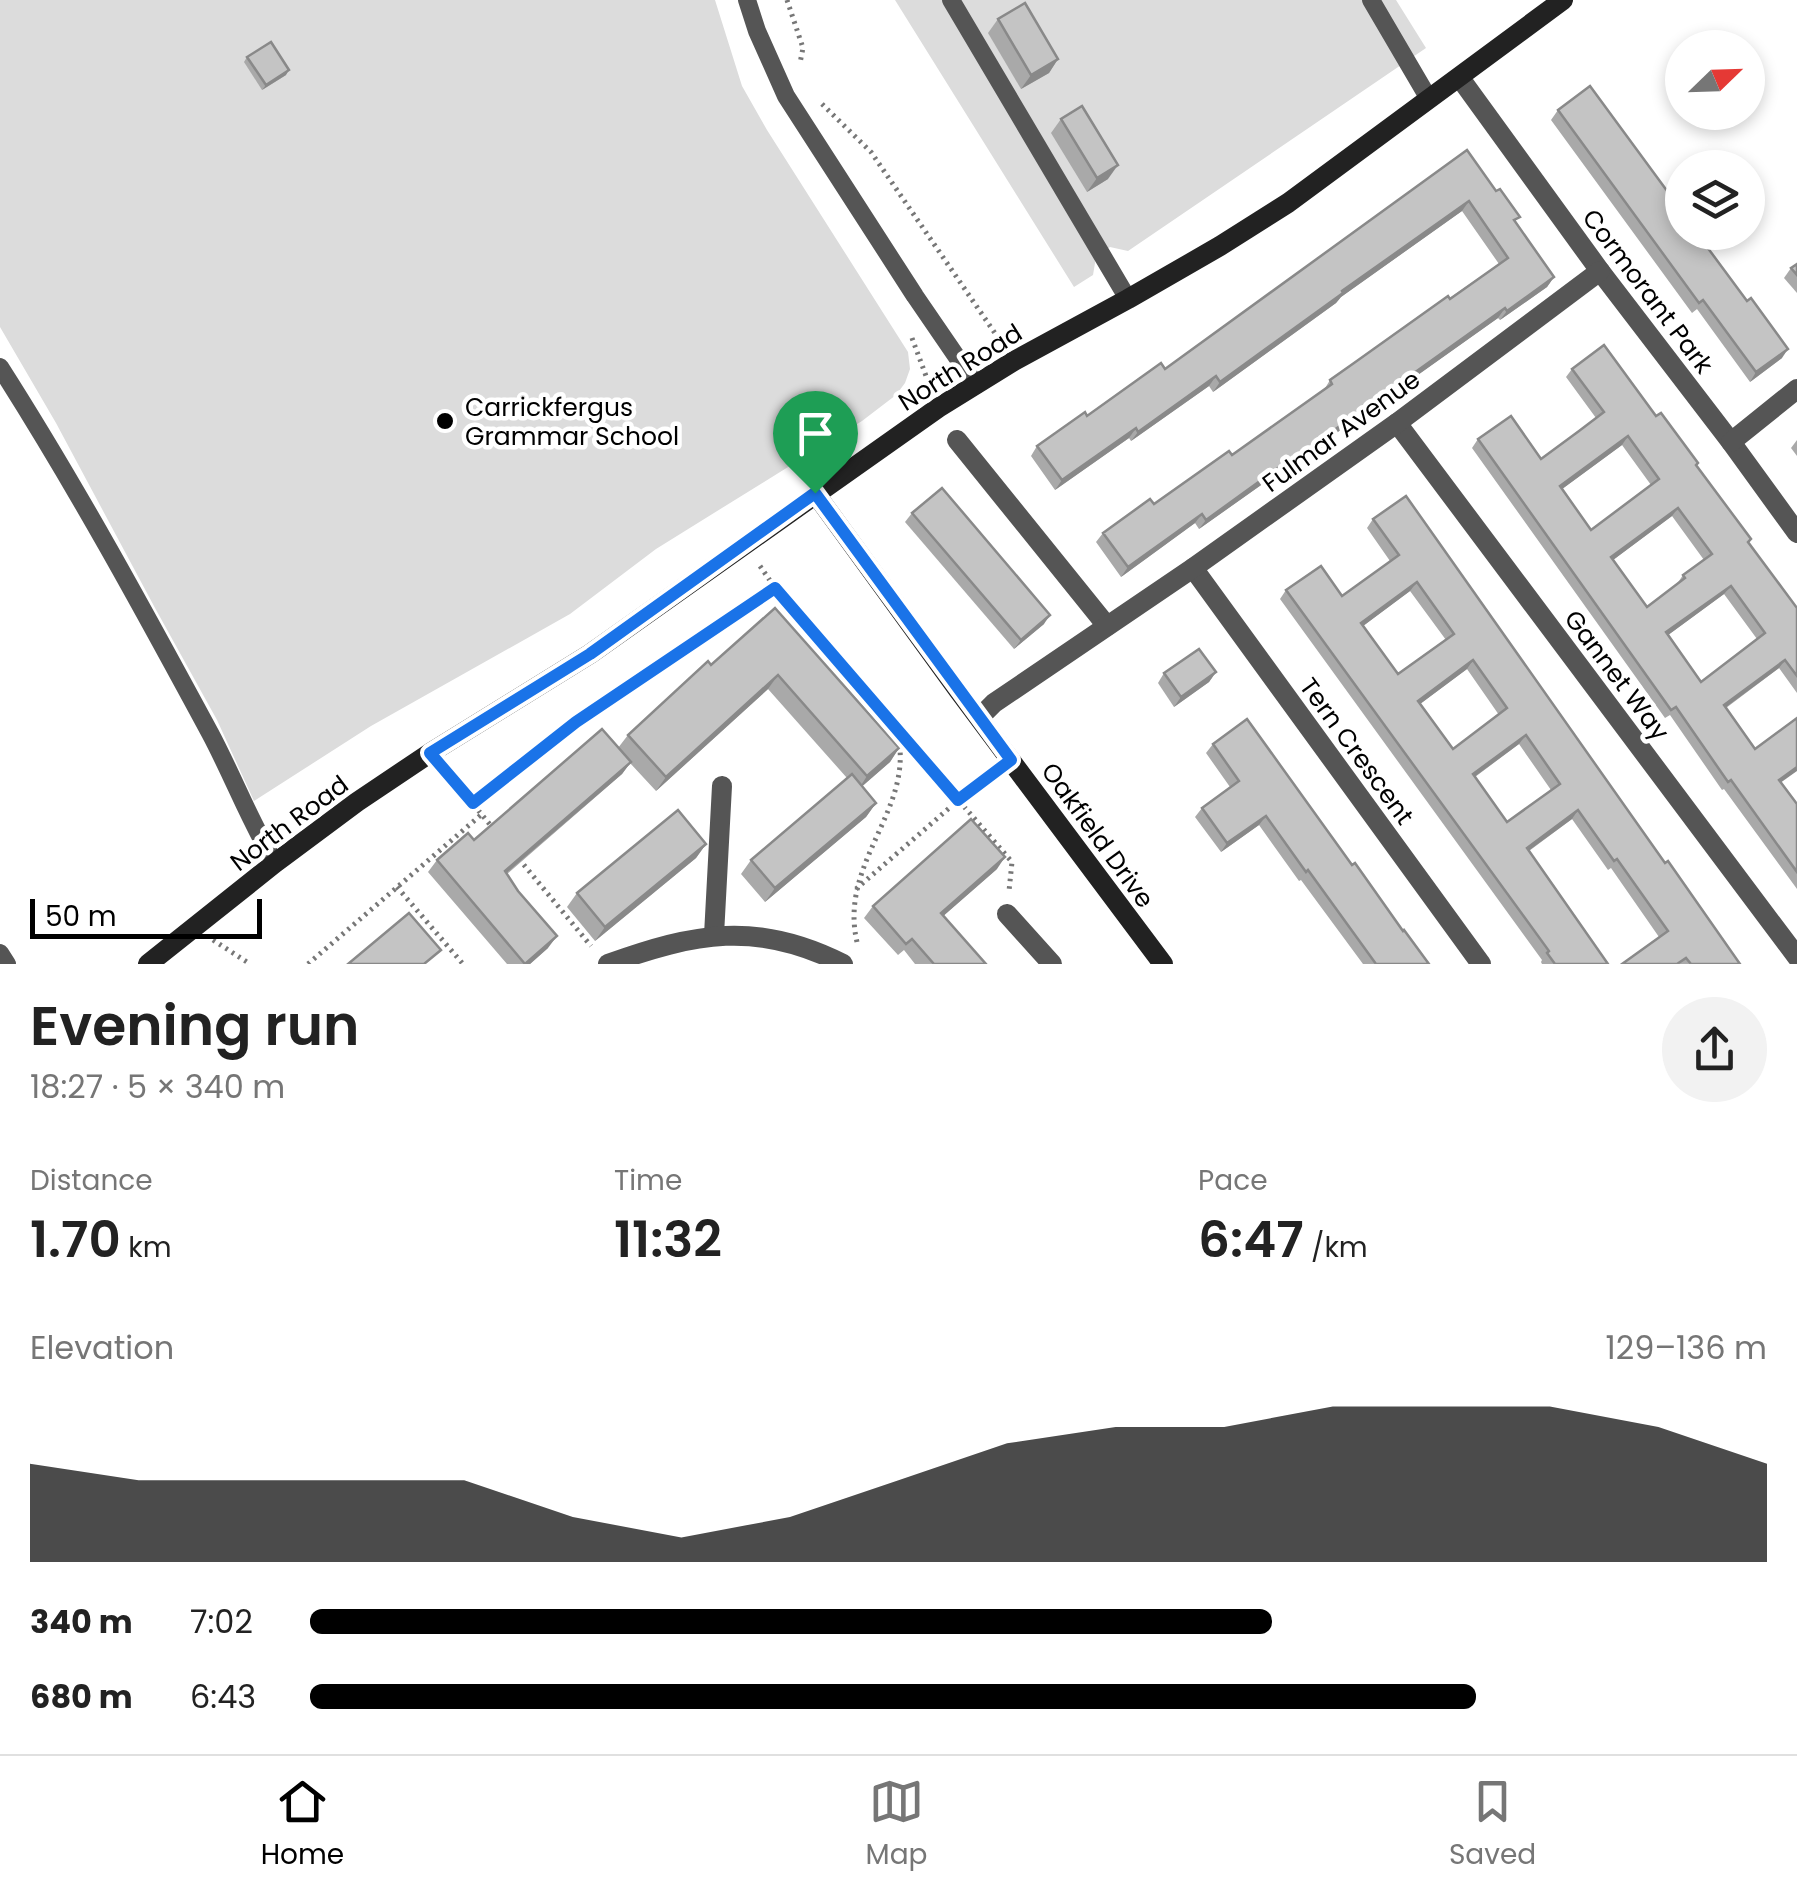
<!DOCTYPE html>
<meta charset="utf-8">
<style>
body{margin:0;font-family:Poppins,sans-serif;background:#f2f2f2;color:#222;height:100vh;display:flex;flex-direction:column;font-size:38px;white-space:nowrap}
*{box-sizing:border-box;margin:0}
p{font-size:32px;color:#767676}
.icon{flex:none;width:55px;height:55px;fill:none;stroke:currentColor;stroke-width:2;stroke-linecap:round;stroke-linejoin:round}
.map{position:relative;height:964px;overflow:hidden}
.drawer{display:flex;flex-direction:column;background:#fff;flex:1}
.drawer>*{flex:none}
.needle{width:65px;rotate:67deg}
.controls{position:absolute;left:1665px;top:30px;display:grid;gap:20px}
.controls a{display:grid;place-items:center;width:100px;height:100px;border-radius:50%;background:#fff;box-shadow:0 5px 15px #0003;font-size:50px}
.scale{position:absolute;left:30px;bottom:25px;width:232px;box-sizing:border-box;padding-left:10px;border:5px solid #000;border-top:0;font-size:28px;line-height:35px;white-space:nowrap;color:#000;-webkit-text-stroke:8px #fff;paint-order:stroke}
.pin{position:absolute;display:grid;place-items:center;width:85px;height:85px;color:#fff;margin:-102px -42px;border-radius:50% 50% 50% 0;rotate:-45deg;box-shadow:0 0 10px #0007}
.pin .icon{rotate:45deg}
.round{display:grid;place-items:center;flex:none;width:105px;height:105px;border-radius:52px;background:#f2f2f2}
.headline{display:flex;align-items:center;justify-content:space-between;height:170px;padding:0 30px}
h1{font-size:55px;font-weight:600;line-height:75px}
.figures{display:grid;grid-template-columns:repeat(3,1fr);gap:15px;height:170px;padding:10px 30px}
.figures div{display:grid;align-content:center}
.figures b{font-size:50px;font-weight:600}
.figures small{font-size:28px;font-weight:400}
.figures p{font-size:28px}
.chart{height:280px;padding:20px 30px}
.chart p{display:flex;justify-content:space-between}
.chart svg{width:100%;height:180px;margin-top:10px;fill:#000;opacity:.7}
ul{padding:0 30px;list-style:none;font-size:32px}
li{display:grid;grid-template-columns:160px 120px 1fr;align-items:center;height:75px}
li i{height:25px;border-radius:12px;background:#000}
.tabs{display:flex;justify-content:space-around;align-items:center;height:140px;border-top:2px solid #e0e0e0;background:#fff;font-size:28px;color:#767676}
.tabs a{display:grid;justify-items:center;gap:5px}
.tabs .on{color:#000}
.map>svg:first-child{display:block}
.green{fill:#dcdcdc}
.lines{fill:none;stroke-linecap:round;stroke-linejoin:round}
.path{stroke:#777;stroke-width:5;stroke-dasharray:2.5 5;stroke-linecap:butt}
.lane{stroke:#555;stroke-width:18}
.street{stroke:#555;stroke-width:20}
.secondary{stroke:#222;stroke-width:20}
.wall{fill:#a9a9a9;fill-rule:evenodd}
.shaded-wall{fill:#898989}
.building{fill:#c4c4c4;stroke:#898989;stroke-width:2.5;fill-rule:evenodd}
.route-casing{stroke:#fff;stroke-width:20}
.route{stroke:#1a73e8;stroke-width:12}
.poi-dot{fill:#000;stroke:#fff;stroke-width:4}
.labels{text-anchor:middle;stroke-width:9;stroke-linejoin:round;paint-order:stroke}
.street-label{font-size:25px;fill:#000;stroke:#fff}
.poi-label{font-size:25px;fill:#000;stroke:#fff;text-anchor:start}
</style>
<div class="map">
<svg width="1797" height="964" viewBox="0 0 1797 964">
<rect width="100%" height="100%" fill="#fff"/>
<!-- green -->
<g class="green">
<path d="M0,0H715L742,86L767,130L908,352L910,369L905,383L896,395L862,421L656,549L570,614L371,726L254,801L217,720L155,608L56,423L0,327Z"/>
<path d="M895,0H1396L1426,48L1128,251L1110,247L1096,257L1093,275L1074,287Z"/>
</g>
<g class="lines">
<!-- path -->
<g class="path">
<path d="M787,0L803,48L800,63"/>
<path d="M822,104L871,152L1001,342"/>
<path d="M912,338L929,384"/>
<path d="M760,566L775,588"/>
<path d="M445,770L492,827"/>
<path d="M473,803L576,722L775,588L1012,862L1009,891"/>
<path d="M519,859L591,946"/>
<path d="M397,887L463,964"/>
<path d="M856,889L970,790L993,773"/>
<path d="M213,940L250,964"/>
<path d="M857,942C838,861 917,808 897,732"/>
<path d="M308,964L482,814"/>
</g>
<!-- lane -->
<g class="lane">
<path d="M747,0L757,31L786,96L915,296L976,385"/>
<path d="M951,0L1128,299"/>
<path d="M1371,0L1429,99"/>
<path d="M0,367C76,486 143,609 210,733C233,776 250,822 275,863"/>
<path d="M0,953L7,964"/>
</g>
<!-- street -->
<g class="street">
<path d="M1460,78L1600,271L1731,442L1797,533"/>
<path d="M1397,423L1797,957"/>
<path d="M957,440L1107,626"/>
<path d="M1731,442L1797,389"/>
<path d="M1193,568L1481,964"/>
<path d="M980,717L994,703L1193,568L1397,423L1600,271"/>
<path d="M1007,914L1052,964"/>
<path d="M714,935L722,786"/>
<path d="M608,964C695,933 756,920 843,964"/>
</g>
<!-- secondary -->
<g class="secondary">
<path d="M815,493L958,690L1163,964"/>
<path d="M148,964L275,863L357,802L430,753L590,654L938,408L1014,361L1128,299L1220,246L1288,203L1563,0"/>
</g>
</g>
<!-- wall -->
<g class="wall">
<path d="M998,19L1058,59L1049,73L1021,89L988,33Z"/>
<path d="M247,57L286,75L262,90L244,62Z"/>
<path d="M1558,110L1682,232L1747,301L1782,358L1750,382L1697,309L1692,313L1551,120Z"/>
<path d="M1061,119L1108,179L1087,192L1051,133Z"/>
<path d="M1467,150L1554,277L1547,287L1500,320L1498,318L1372,407L1328,439L1322,448L1274,482L1271,478L1199,529L1195,523L1121,577L1096,542L1103,533L1154,504L1232,455L1324,390L1330,380L1499,264L1462,211L1341,297L1336,303L1213,392L1209,386L1131,441L1129,438L1055,490L1031,456L1037,446L1165,369Z"/>
<path d="M1797,264V293L1784,278L1791,268Z"/>
<path d="M1572,369L1656,416L1696,465L1749,543L1797,608V693L1779,668L1726,708L1755,749L1797,804V889L1724,789L1722,790L1670,715L1665,718L1472,448L1478,439L1541,459L1579,431L1596,418L1566,377ZM1622,445L1651,485L1591,530L1562,489ZM1672,516L1704,560L1683,575L1677,584L1647,607L1613,560ZM1724,594L1757,639L1701,682L1668,635Z"/>
<path d="M1797,440V456L1791,448Z"/>
<path d="M912,513L1044,624L1014,649L905,522Z"/>
<path d="M1373,519L1665,863L1740,964H1622L1659,937L1611,868L1608,870L1572,819L1529,851L1608,964H1542L1541,962L1542,960L1280,599L1286,590L1342,596L1390,561L1367,528ZM1410,591L1446,640L1398,674L1363,626ZM1467,669L1499,715L1453,749L1420,704ZM1519,744L1551,790L1507,822L1475,777Z"/>
<path d="M775,608L899,748L890,762L862,786L876,803L866,817L765,902L741,874L751,860L847,778L768,689L656,791L630,763L622,774L507,874L548,948L530,964H507L428,872L437,860L474,840L618,748L628,735L711,665Z"/>
<path d="M1216,672L1209,682L1174,707L1158,683L1164,673Z"/>
<path d="M1213,744L1352,865L1429,964H1363L1301,880L1299,881L1259,825L1221,852L1195,817L1202,808L1230,787L1206,753Z"/>
<path d="M706,844L696,858L595,941L567,907L577,893Z"/>
<path d="M997,869L943,916L986,964H915L904,950L898,955L864,918L873,906Z"/>
</g>
<!-- shaded-wall -->
<g class="shaded-wall">
<path d="M1058,59L1049,73L1021,89L1031,75Z"/>
<path d="M289,70L286,75L262,90L266,85Z"/>
<path d="M1118,165L1108,179L1087,192L1097,178Z"/>
<path d="M1469,201L1462,211L1341,297L1336,303L1213,392L1220,382L1342,291Z"/>
<path d="M1554,277L1547,287L1500,320L1507,311Z"/>
<path d="M1505,308L1498,318L1328,439L1322,448L1274,482L1281,472L1326,436Z"/>
<path d="M1788,349L1782,358L1750,382L1756,372Z"/>
<path d="M1216,376L1209,386L1131,441L1138,432Z"/>
<path d="M1136,428L1129,438L1055,490L1062,480Z"/>
<path d="M1628,436L1622,445L1554,495L1560,486Z"/>
<path d="M1278,468L1271,478L1199,529L1206,520Z"/>
<path d="M1678,508L1672,516L1605,566L1611,557Z"/>
<path d="M1202,514L1195,523L1121,577L1128,567Z"/>
<path d="M1417,582L1410,591L1355,632L1361,623Z"/>
<path d="M1731,586L1724,594L1660,641L1666,632Z"/>
<path d="M1050,615L1044,624L1014,649L1021,640Z"/>
<path d="M1473,660L1467,669L1412,710L1418,701Z"/>
<path d="M1785,660L1779,668L1718,713L1724,705Z"/>
<path d="M1216,672L1209,682L1174,707L1181,697Z"/>
<path d="M778,675L768,689L656,791L666,777Z"/>
<path d="M1526,735L1519,744L1466,783L1473,774Z"/>
<path d="M899,748L890,762L858,790L867,776Z"/>
<path d="M631,762L622,774L496,882L505,871Z"/>
<path d="M1797,767V771L1773,788L1779,780Z"/>
<path d="M876,803L866,817L765,902L775,888Z"/>
<path d="M1578,810L1572,819L1520,857L1527,848Z"/>
<path d="M1266,816L1259,825L1221,852L1227,843Z"/>
<path d="M706,844L696,858L595,941L605,927Z"/>
<path d="M1005,857L997,869L933,925L941,913Z"/>
<path d="M557,936L548,948L530,964H524Z"/>
</g>
<!-- building -->
<g class="building">
<path d="M1025,3L1058,59L1031,75L998,19Z"/>
<path d="M271,42L289,70L266,85L247,57Z"/>
<path d="M1590,86L1673,199L1682,192V232H1696L1747,301L1751,298L1788,349L1756,372L1703,300L1699,303L1558,110Z"/>
<path d="M1082,106L1118,165L1097,178L1061,119Z"/>
<path d="M1467,150L1496,191L1500,189L1520,217L1514,220L1554,277L1507,311L1505,308L1379,398L1326,436L1328,438L1281,472L1278,468L1206,520L1202,514L1128,567L1103,533L1150,499L1154,504L1229,451L1232,455L1332,384L1330,380L1354,363L1448,296L1450,299L1508,258L1469,201L1342,291L1343,293L1220,382L1216,376L1138,432L1136,428L1062,480L1037,446L1085,412L1087,416L1161,363L1165,369Z"/>
<path d="M1797,264V275L1791,268Z"/>
<path d="M1604,345L1656,416L1661,413L1698,463L1696,465L1751,539L1748,542L1797,608V676L1785,660L1724,705L1755,749L1797,718V767L1779,780L1797,804V872L1731,780L1728,782L1676,707L1671,710L1478,439L1511,416L1541,459L1579,431L1604,412L1572,369ZM1628,436L1659,479L1591,530L1560,486ZM1678,508L1712,554L1683,575L1685,578L1647,607L1611,557ZM1731,586L1765,633L1701,682L1666,632Z"/>
<path d="M942,488L1050,615L1021,640L912,513Z"/>
<path d="M1406,496L1665,863L1668,861L1740,964H1691L1686,958L1677,964H1622L1668,931L1617,859L1614,861L1578,810L1527,848L1608,964H1555L1547,953L1549,951L1286,590L1321,566L1342,596L1399,555L1373,519ZM1417,582L1454,634L1398,674L1361,623ZM1473,660L1507,708L1453,749L1418,701ZM1526,735L1560,784L1507,822L1473,774Z"/>
<path d="M775,608L899,748L867,776L778,675L666,777L628,735L708,661L711,665Z"/>
<path d="M1199,649L1216,672L1181,697L1164,673Z"/>
<path d="M1247,719L1352,865L1355,863L1403,931L1404,930L1429,964H1376L1308,870L1306,872L1266,816L1227,843L1202,808L1239,781L1213,744Z"/>
<path d="M602,729L631,762L505,871L518,891L557,936L525,964L437,860L468,833L474,840Z"/>
<path d="M852,774L876,803L775,888L751,860Z"/>
<path d="M678,810L706,844L605,927L577,893Z"/>
<path d="M971,819L1005,857L941,913L986,964H934L912,939L906,944L873,906Z"/>
<path d="M409,913L441,950L424,964H348Z"/>
</g>
<g class="lines">
<defs>
<path id="route" d="M815,493L1011,760L958,800L775,588L576,722L473,803L430,753L590,654Z"/>
</defs>
<!-- route casing -->
<use href="#route" class="route-casing"/>
<!-- route -->
<use href="#route" class="route"/>
</g>
<!-- markers -->
<circle class="poi-dot" cx="445" cy="421" r="10"/>
<g class="labels">
<!-- street labels -->
<g class="street-label">
<text transform="translate(1648 291) rotate(53)" y="9">Cormorant Park</text>
<text transform="translate(960 367) rotate(-32)" y="9">North Road</text>
<text transform="translate(1341 431) rotate(-36)" y="9">Fulmar Avenue</text>
<text transform="translate(1617 675) rotate(53)" y="9">Gannet Way</text>
<text transform="translate(1357 751) rotate(54)" y="9">Tern Crescent</text>
<text transform="translate(289 823) rotate(-37)" y="9">North Road</text>
<text transform="translate(1098 835) rotate(54)" y="9">Oakfield Drive</text>
</g>
<!-- poi labels -->
<g class="poi-label">
<text x="465" y="416">Carrickfergus<tspan x="465" dy="29">Grammar School</tspan></text>
</g>
</g>
</svg>
<div class="controls">
<a><svg class="needle" viewBox="-14 -14 28 28"><path d="M0-13l5 13h-10z" fill="#e53935"/><path d="M0 13l5-13h-10z" fill="#767676"/></svg></a>
<a><svg class="icon" aria-label="layers" viewBox="0 0 24 24"><path d="M12 4l9 5-9 5-9-5zM3 14l9 5 9-5"/></svg></a>
</div>
<div class="scale">50 m</div>
<div class="pin" style="left:815px;top:493px;background:#1e9e55"><svg class="icon" aria-label="arrive" viewBox="0 0 24 24"><path d="M6 21V4h12l-3 4 3 4H6"/></svg></div>
</div>
<section class="drawer">
<div class="headline"><div><h1>Evening run</h1><p>18:27 · 5 × 340 m</p></div><a class="round"><svg class="icon" aria-label="share" viewBox="0 0 24 24"><path d="M12 15V3M7 8l5-5 5 5M5 13v7h14v-7"/></svg></a></div>
<div class="figures">
<div><p>Distance</p><b>1.70<small> km</small></b></div>
<div><p>Time</p><b>11:32</b></div>
<div><p>Pace</p><b>6:47<small> /km</small></b></div>
</div>
<div class="chart"><p><span>Elevation</span>129–136 m</p>
<svg viewBox="0 0 160 44" preserveAspectRatio="none"><path d="M0 44V20L10 24L20 24L30 24L40 24L50 33L60 38L70 33L80 24L90 15L100 11L110 11L120 6L130 6L140 6L150 11L160 20V44z"/></svg>
</div>
<ul>
<li><b>340 m</b>7:02<i style="width:66%"></i></li>
<li><b>680 m</b>6:43<i style="width:80%"></i></li>
</ul>
</section>
<nav class="tabs">
<a class="on"><svg class="icon" aria-label="home" viewBox="0 0 24 24"><path d="M3 11l9-7 9 7M6 9v11h12V9"/></svg>Home</a>
<a><svg class="icon" aria-label="map" viewBox="0 0 24 24"><path d="M3 6l6-2 6 2 6-2v14l-6 2-6-2-6 2zM9 4v14M15 6v14"/></svg>Map</a>
<a><svg class="icon" aria-label="saved" viewBox="0 0 24 24"><path d="M7 4h10v16l-5-4-5 4z"/></svg>Saved</a>
</nav>
